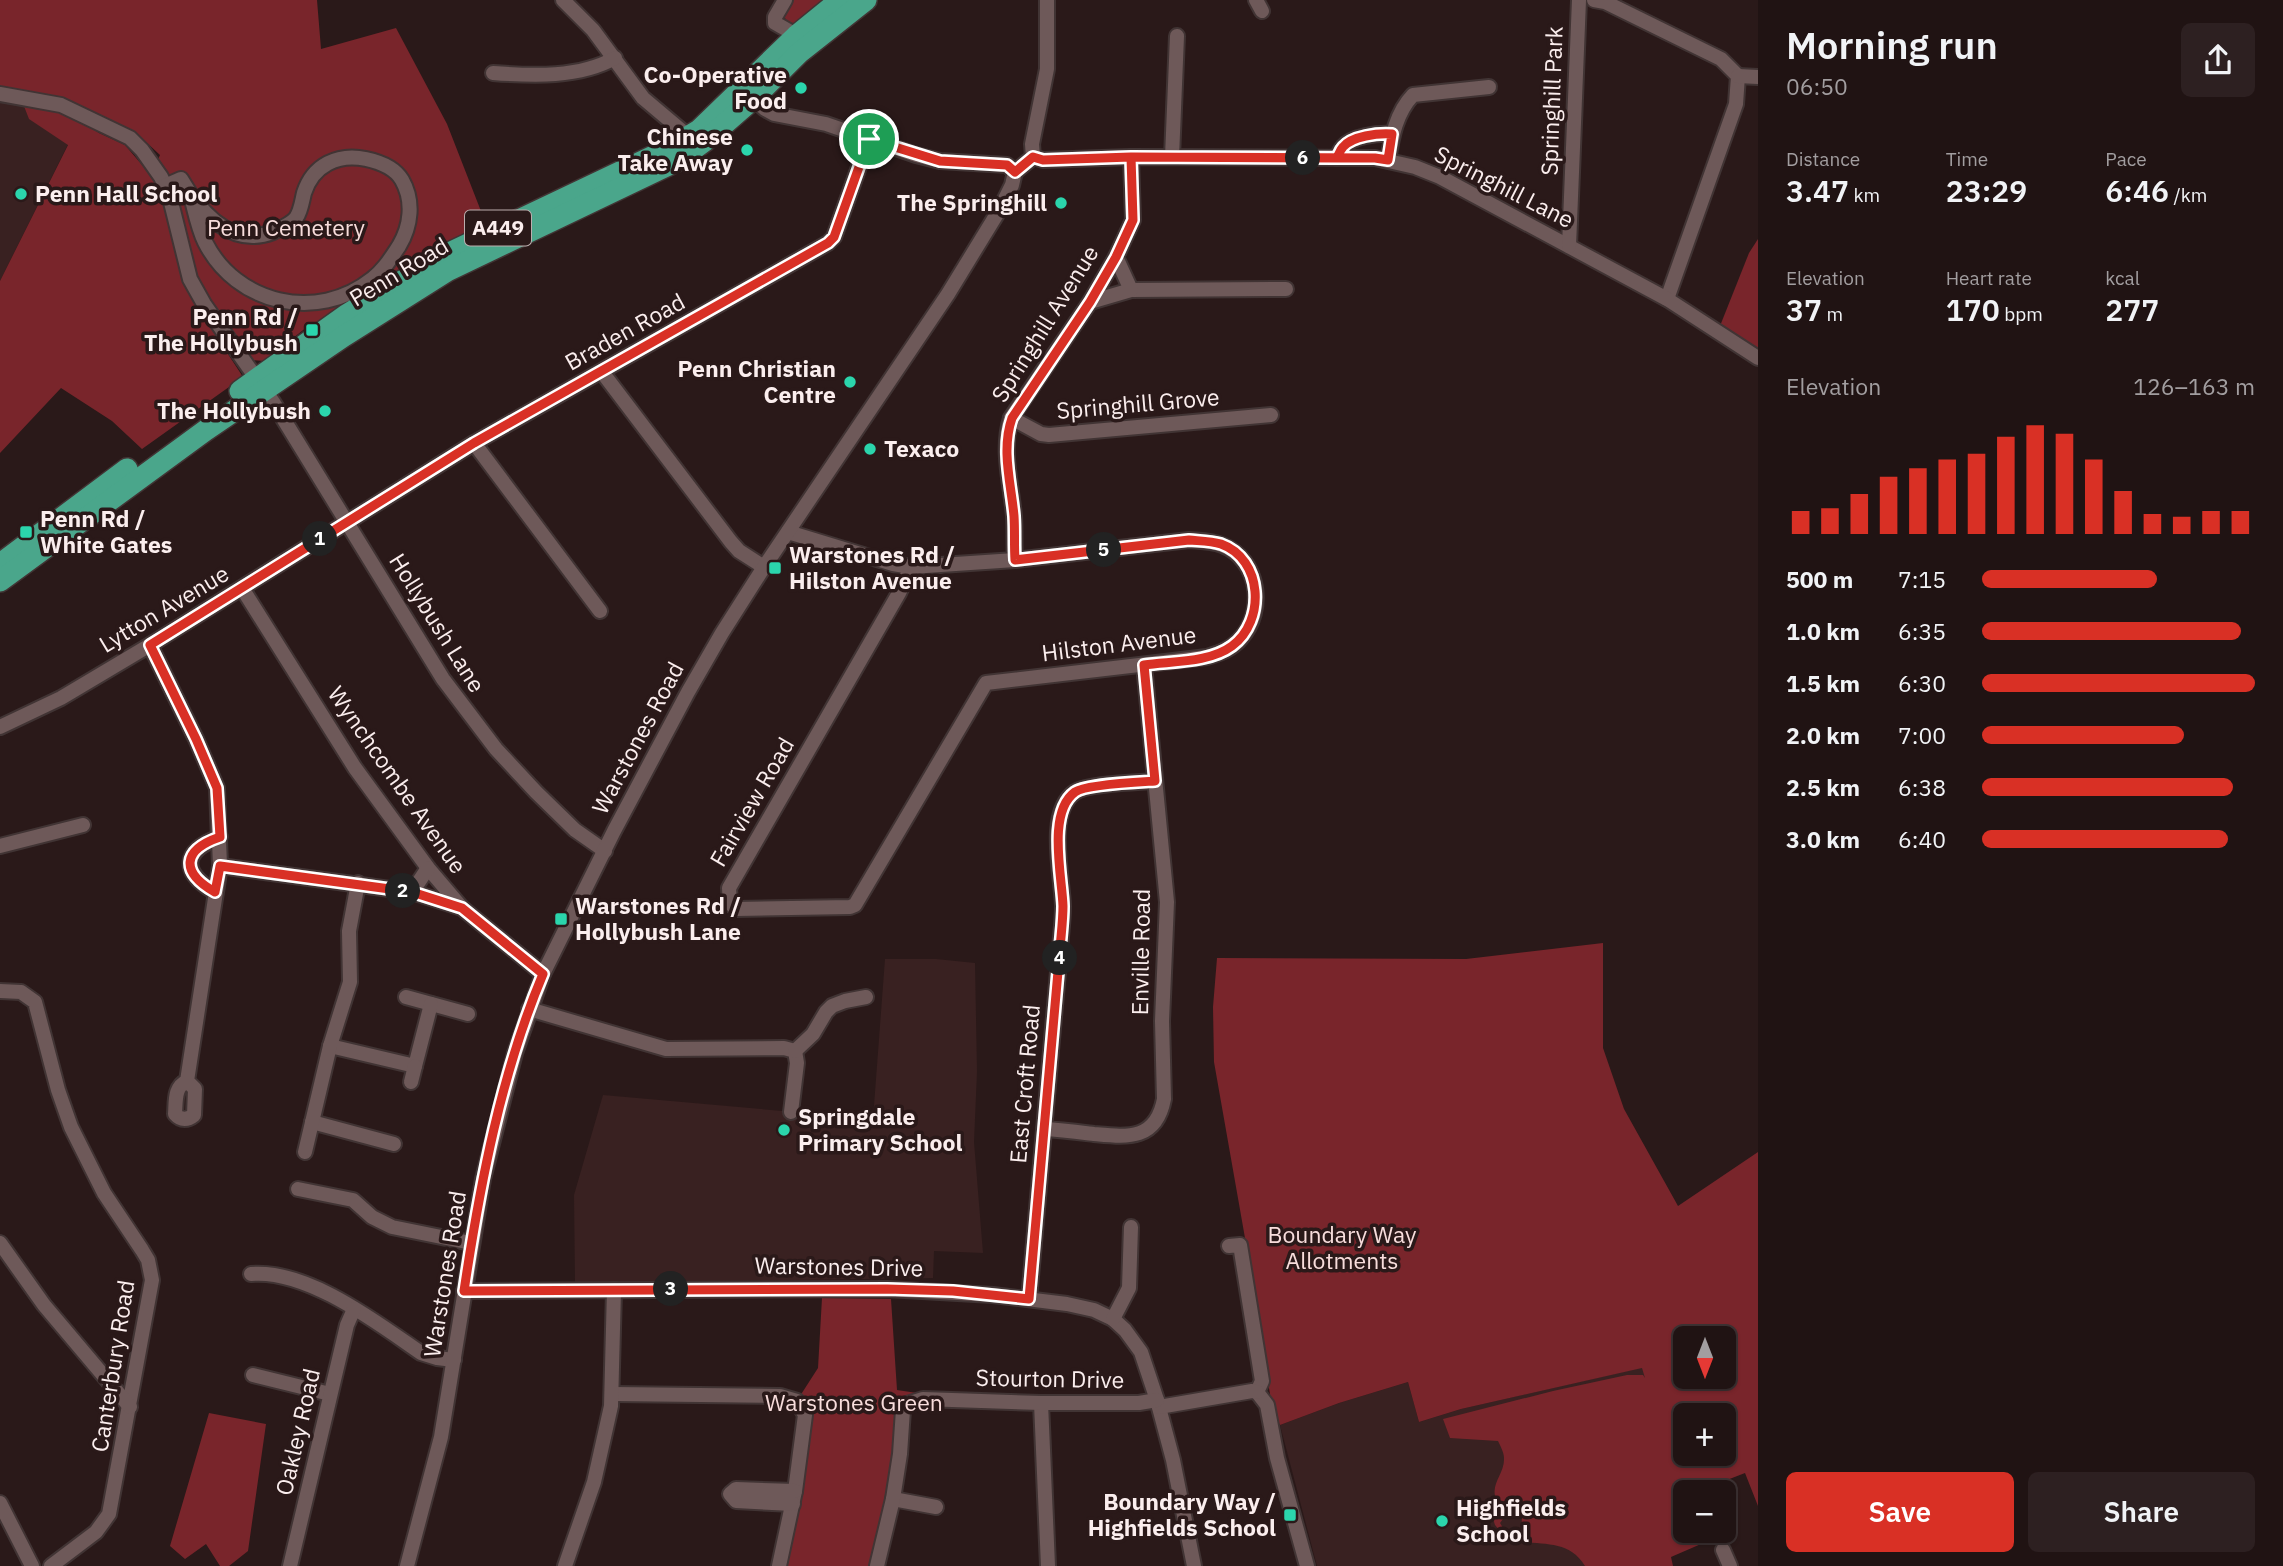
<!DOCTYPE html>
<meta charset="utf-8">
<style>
body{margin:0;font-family:"IBM Plex Sans",sans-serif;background:#2d2021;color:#f1f3f6;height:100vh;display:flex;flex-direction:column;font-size:26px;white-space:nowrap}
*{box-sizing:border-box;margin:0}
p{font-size:23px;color:#a29ea0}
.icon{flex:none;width:38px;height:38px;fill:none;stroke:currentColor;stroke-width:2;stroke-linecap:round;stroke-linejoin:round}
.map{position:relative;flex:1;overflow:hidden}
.details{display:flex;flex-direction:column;background:#201313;width:525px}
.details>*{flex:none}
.needle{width:46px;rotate:180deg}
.controls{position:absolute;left:1673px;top:1326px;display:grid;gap:14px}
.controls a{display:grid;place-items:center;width:63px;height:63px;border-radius:10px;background:#201313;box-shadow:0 2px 5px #0004,0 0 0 2px #3d3233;font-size:35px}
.pin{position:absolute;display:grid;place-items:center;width:60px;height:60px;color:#fff;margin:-30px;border:4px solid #fff;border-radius:50%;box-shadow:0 2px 7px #0007}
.km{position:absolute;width:35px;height:35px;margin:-18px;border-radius:50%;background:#222;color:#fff;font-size:19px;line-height:35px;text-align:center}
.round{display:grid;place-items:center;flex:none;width:74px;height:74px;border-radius:10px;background:#2d2021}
.summary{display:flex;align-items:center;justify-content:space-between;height:119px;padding:0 28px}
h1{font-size:38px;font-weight:600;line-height:52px}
.stats{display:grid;grid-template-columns:repeat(3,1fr);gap:10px;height:119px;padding:7px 28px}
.stats div{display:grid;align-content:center}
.stats b{font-size:30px;font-weight:600}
.stats small{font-size:19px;font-weight:400}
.stats p{font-size:19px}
.chart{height:196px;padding:14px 28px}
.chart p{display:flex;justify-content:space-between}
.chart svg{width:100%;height:126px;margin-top:7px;stroke:#d93025;stroke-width:6}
.button{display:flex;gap:14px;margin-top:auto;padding:14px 28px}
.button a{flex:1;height:80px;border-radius:10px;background:#d93025;color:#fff;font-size:28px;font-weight:600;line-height:80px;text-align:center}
.button a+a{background:#2d2021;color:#f1f3f6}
ul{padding:0 28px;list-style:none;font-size:23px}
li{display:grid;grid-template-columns:112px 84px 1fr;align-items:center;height:52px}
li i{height:18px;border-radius:9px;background:#d93025}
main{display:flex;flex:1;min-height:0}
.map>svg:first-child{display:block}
.built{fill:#392121}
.green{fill:#79252b;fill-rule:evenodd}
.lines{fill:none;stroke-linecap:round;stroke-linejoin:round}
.minor-casing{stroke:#413434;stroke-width:18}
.highway-casing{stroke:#413434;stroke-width:24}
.minor{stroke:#6e5959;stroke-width:14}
.highway{stroke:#4aa68b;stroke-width:21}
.route-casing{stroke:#fff;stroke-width:14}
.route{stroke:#d93025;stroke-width:9}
.poi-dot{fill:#2bd5ac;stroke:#2a1919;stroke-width:2.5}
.labels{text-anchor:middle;stroke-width:7;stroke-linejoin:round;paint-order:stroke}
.shield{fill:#2a1919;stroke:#bcaeae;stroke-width:2}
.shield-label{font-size:21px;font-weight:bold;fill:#fbeeee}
.poi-label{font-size:23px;font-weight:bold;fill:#fbeeee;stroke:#2a1919;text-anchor:end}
.street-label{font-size:23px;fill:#fbeeee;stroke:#2a1919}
.park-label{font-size:23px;fill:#f8dddc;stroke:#2a1919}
</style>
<main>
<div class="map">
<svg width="1758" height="1566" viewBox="0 0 1758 1566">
<rect width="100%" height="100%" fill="#2a1919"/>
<!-- built -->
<g class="built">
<path d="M0,97L80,120L0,281Z"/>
<path d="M885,959H936L975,963L977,1072L974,1142L983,1253L934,1251L933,1278L575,1283L574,1195L603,1095L873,1119Z"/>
<path d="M1662,1363L1685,1454V1531L1667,1559L1669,1566H1317L1280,1425L1339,1403L1408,1382L1419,1422L1461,1409Z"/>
</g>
<!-- green -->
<g class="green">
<path d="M0,0H317L321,49L396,28L447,124L486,224L426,255L328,317L307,327L264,361L251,360L203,297L189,260L190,249L180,217L156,164L160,155L146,142L85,109L0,90Z"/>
<path d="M790,0H826L793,32L782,13Z"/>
<path d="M22,101L40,104L80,120L99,133L125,145L160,186L184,280L203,316L243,377L142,449L112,421L61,388L0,453V281L68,145L29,119Z"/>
<path d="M1758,239V349L1720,326L1749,253Z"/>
<path d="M1603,943V1048L1624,1109L1678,1206L1758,1152V1506L1745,1473L1714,1485L1716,1493H1685V1531H1724V1512L1731,1531L1671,1557L1673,1566H1585C1568,1537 1538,1547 1511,1539L1521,1535L1522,1517L1514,1514L1503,1519L1500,1523L1503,1528L1500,1531L1495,1525L1490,1509L1496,1499C1490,1484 1505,1473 1504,1458C1504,1453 1501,1447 1498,1441L1450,1438L1443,1419L1553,1391L1627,1375H1643L1645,1378L1642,1368L1461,1409L1419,1422L1408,1382L1339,1403L1280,1425L1273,1413L1245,1238L1214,1062L1213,1007L1217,958L1466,959ZM1685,1339H1724V1377H1685ZM1685,1416H1724V1454H1685Z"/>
<path d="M822,1298L891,1299L897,1390L917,1393L899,1408L889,1496L872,1566H784L799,1502L800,1396L818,1368Z"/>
<path d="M209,1413L266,1424L248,1551L229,1566H220L206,1544L185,1559L170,1546Z"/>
</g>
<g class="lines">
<defs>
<g id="minor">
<path d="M563,0L593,30L643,98L688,136"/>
<path d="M785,0L775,17V23L803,39"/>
<path d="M1256,0L1262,11"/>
<path d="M1594,0L1605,2L1721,59L1738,76L1736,104L1667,299"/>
<path d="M493,73C533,76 579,78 615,58"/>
<path d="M1738,76L1758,77"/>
<path d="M0,94L61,105L130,138L142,150L161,177L169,194L190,279L204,304L273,402L443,679L496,749L536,792L575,830L605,851"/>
<path d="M749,95L765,109L774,114L826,124L916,155L940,161L1007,165L1015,172"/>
<path d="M1033,157L1043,160L1131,157L1375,158L1415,167L1440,177L1667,299L1758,358"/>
<path d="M1172,157L1177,36"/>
<path d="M1337,158C1339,154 1340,150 1343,147C1352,136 1378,133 1392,134"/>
<path d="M1388,160C1392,136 1396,113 1413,95L1489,87"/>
<path d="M165,186L181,179C200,212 231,248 273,232C281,228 290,225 296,218C301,211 302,201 304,193C313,165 338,153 366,159C380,162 395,168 402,180C414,201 411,226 399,246C391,258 384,270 372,279C317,323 236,304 205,242C198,228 195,211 191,196"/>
<path d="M1569,246L1579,0"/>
<path d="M1131,290L1286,289"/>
<path d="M1090,302L1131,290L1116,257"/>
<path d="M602,372L731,542L739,551L764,567"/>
<path d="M1011,418L1041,434L1049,435L1271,415"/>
<path d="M474,443L600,611"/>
<path d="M788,532L893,564L911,567L1015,560L1189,540C1200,541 1212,541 1222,545C1259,559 1266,610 1241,638C1232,649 1220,653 1207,657L986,683L855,905L850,907L736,909L730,903L729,888L899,593L911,567"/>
<path d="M1015,560C1014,545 1015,530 1014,516C1011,483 1001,450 1011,418L1090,302L1116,257L1133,220L1131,157"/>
<path d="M242,588L355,768L428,868L462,908L543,974"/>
<path d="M150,645L196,739L217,788L220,866L187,1081C174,1087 176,1101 175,1114C181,1121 188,1120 194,1115L195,1089L187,1081"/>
<path d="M0,727L61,698L150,645L474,443L828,243L834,237L869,139"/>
<path d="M0,846L83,825"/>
<path d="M220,866L412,892L462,908"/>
<path d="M215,892C180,872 183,850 220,837"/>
<path d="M412,892L428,868"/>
<path d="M0,991L21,992L35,1002L58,1090L71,1127L104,1193L142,1250L148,1260L152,1280L109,1514L96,1532L51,1566"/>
<path d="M406,997L468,1014"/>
<path d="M529,1009L666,1049L784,1048L795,1051L797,1063L791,1112"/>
<path d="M330,1046L415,1066L431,1004"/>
<path d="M795,1051L813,1034L826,1012L832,1006L845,1001L866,997"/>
<path d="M411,1082L415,1066"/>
<path d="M312,1122L394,1144"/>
<path d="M1044,1129C1061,1130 1077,1132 1094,1134C1127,1137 1156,1141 1164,1099L1162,1021L1167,902L1144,665"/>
<path d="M305,1152L330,1046L350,982L349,931L358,883"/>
<path d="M298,1189L353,1200L372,1217L392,1227L471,1243"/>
<path d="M0,1243L44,1305L130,1407"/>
<path d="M1229,1246L1240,1245L1262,1381L1257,1392"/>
<path d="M251,1274C307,1269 376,1322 421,1353L437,1358L454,1360"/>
<path d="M464,1291L887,1289L993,1295L1067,1304L1094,1310L1113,1319L1125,1330L1141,1352L1157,1400L1173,1460L1194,1566"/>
<path d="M1029,1299L1060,949C1061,935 1063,920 1063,906C1062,875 1046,812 1075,792C1087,784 1139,782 1155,781"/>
<path d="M1113,1319L1129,1288L1131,1227"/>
<path d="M253,1375L330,1394"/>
<path d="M1257,1392L1267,1405L1277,1458L1307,1566"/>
<path d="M613,1394L780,1396L797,1401L805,1415L795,1491L779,1566"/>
<path d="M1041,1403L1048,1566"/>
<path d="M1159,1407L1252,1391L1257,1392"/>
<path d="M893,1499L936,1507"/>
<path d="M0,1503L32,1566"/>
<path d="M793,1504L736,1501L730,1494L736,1489L795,1491"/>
<path d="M1723,1550L1730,1566"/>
<path d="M290,1566L347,1325L354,1309"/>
<path d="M407,1566L441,1437L483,1179L515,1053L543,974L614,831L688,692L722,633L764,567L948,294L1000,209L1012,185L1015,172L1033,157L1032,144L1047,69V0"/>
<path d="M565,1566L594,1482L611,1406L614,1290"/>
<path d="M877,1566L893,1499L900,1454L903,1410L907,1404L923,1399L1041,1403H1139L1157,1400"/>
</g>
<g id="highway">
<path d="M240,391L346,315L445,255L664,151L699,130L796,36L840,0"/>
<path d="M0,564L127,469"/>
<path d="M0,581L206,430L344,336L447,271L679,160L706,140L753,99L799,53L866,0"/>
</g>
</defs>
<!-- minor casing -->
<use href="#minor" class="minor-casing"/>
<!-- highway casing -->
<use href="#highway" class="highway-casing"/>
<!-- minor -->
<use href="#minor" class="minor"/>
<!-- highway -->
<use href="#highway" class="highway"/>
</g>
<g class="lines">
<defs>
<path id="route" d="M869,139L834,237L828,243L474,443L150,645L196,739L217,788L220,837C182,850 180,872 215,892L220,866L412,892L462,908L543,974C501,1074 480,1184 464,1291L887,1289L953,1291L1029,1299L1060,949C1061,935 1063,920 1063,906C1062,876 1047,812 1075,792C1087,784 1139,782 1155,781L1144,665C1172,661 1209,663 1232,646C1266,621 1263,559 1221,544C1211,541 1200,541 1189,540L1015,560C1014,545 1015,531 1014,516C1011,483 1001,450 1012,418L1090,302L1116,257L1133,220L1131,157L1375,158L1388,160L1392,134C1378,133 1352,136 1343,147C1340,150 1339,154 1337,158L1131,157L1043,160L1033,157L1015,172L1007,165L940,161L869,139"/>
</defs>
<!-- route casing -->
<use href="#route" class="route-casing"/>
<!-- route -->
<use href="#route" class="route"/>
</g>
<!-- markers -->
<g class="poi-dot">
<circle cx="801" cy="88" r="7"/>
<circle cx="747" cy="150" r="7"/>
<circle cx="21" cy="194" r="7"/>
<circle cx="1061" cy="203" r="7"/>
<rect x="305" y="323" width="14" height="14" rx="3.5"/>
<circle cx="850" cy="382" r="7"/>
<circle cx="325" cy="411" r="7"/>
<circle cx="870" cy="449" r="7"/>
<rect x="19" y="525" width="14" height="14" rx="3.5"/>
<rect x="768" y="561" width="14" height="14" rx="3.5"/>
<rect x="554" y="912" width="14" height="14" rx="3.5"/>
<circle cx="784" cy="1130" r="7"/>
<rect x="1283" y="1508" width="14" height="14" rx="3.5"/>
<circle cx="1442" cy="1521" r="7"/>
</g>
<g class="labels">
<!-- shield labels -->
<rect class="shield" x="465" y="210.5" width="66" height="35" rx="5"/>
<g class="shield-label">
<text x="498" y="235">A449</text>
</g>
<!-- poi labels -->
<g class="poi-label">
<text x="787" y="83">Co-Operative<tspan x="787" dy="26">Food</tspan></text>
<text x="733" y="145">Chinese<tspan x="733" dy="26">Take Away</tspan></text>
<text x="35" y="202" text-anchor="start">Penn Hall School</text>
<text x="1047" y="211">The Springhill</text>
<text x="298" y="325">Penn Rd /<tspan x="298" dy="26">The Hollybush</tspan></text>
<text x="836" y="377">Penn Christian<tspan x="836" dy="26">Centre</tspan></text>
<text x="311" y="419">The Hollybush</text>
<text x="884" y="457" text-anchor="start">Texaco</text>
<text x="40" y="527" text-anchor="start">Penn Rd /<tspan x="40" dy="26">White Gates</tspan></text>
<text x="789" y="563" text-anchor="start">Warstones Rd /<tspan x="789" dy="26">Hilston Avenue</tspan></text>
<text x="575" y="914" text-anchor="start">Warstones Rd /<tspan x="575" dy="26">Hollybush Lane</tspan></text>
<text x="798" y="1125" text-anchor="start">Springdale<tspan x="798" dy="26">Primary School</tspan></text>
<text x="1276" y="1510">Boundary Way /<tspan x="1276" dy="26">Highfields School</tspan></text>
<text x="1456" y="1516" text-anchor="start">Highfields<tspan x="1456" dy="26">School</tspan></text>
</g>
<!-- street labels -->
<g class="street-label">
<text transform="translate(1552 101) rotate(-88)" y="8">Springhill Park</text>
<text transform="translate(1504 187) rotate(27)" y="8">Springhill Lane</text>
<text transform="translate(399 272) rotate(-31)" y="8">Penn Road</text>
<text transform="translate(1045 324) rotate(-58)" y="8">Springhill Avenue</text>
<text transform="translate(625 332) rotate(-29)" y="8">Braden Road</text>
<text transform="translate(1138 404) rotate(-5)" y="8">Springhill Grove</text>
<text transform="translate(164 609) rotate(-31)" y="8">Lytton Avenue</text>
<text transform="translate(437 623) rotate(58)" y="8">Hollybush Lane</text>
<text transform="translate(1119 644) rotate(-7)" y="8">Hilston Avenue</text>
<text transform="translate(638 738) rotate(-62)" y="8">Warstones Road</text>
<text transform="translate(397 780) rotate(55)" y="8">Wynchcombe Avenue</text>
<text transform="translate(752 802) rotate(-60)" y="8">Fairview Road</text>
<text transform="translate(1141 952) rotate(-89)" y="8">Enville Road</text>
<text transform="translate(1025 1084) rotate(-85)" y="8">East Croft Road</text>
<text transform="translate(839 1267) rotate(1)" y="8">Warstones Drive</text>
<text transform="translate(445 1274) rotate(-81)" y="8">Warstones Road</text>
<text transform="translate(113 1366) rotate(-81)" y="8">Canterbury Road</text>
<text transform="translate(1050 1379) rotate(1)" y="8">Stourton Drive</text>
<text transform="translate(298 1432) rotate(-77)" y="8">Oakley Road</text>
</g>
<!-- park labels -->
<g class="park-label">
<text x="286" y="236">Penn Cemetery</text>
<text x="1342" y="1243">Boundary Way<tspan x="1342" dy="26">Allotments</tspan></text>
<text x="854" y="1411">Warstones Green</text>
</g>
</g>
</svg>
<div class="controls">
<a><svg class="needle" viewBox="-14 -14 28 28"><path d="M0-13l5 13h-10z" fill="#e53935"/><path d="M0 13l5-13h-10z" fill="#a29ea0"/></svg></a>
<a>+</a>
<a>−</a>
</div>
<div class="pin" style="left:869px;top:139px;background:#1e9e55"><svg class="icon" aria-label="arrive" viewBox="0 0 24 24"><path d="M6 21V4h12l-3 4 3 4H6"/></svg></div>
<b class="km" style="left:320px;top:539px">1</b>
<b class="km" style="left:403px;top:891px">2</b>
<b class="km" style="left:671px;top:1289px">3</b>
<b class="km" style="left:1060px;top:958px">4</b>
<b class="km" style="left:1104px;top:550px">5</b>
<b class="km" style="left:1303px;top:158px">6</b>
</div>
<section class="details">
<div class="summary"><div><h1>Morning run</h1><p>06:50</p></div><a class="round"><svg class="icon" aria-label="share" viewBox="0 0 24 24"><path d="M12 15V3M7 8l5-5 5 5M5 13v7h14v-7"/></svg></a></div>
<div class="stats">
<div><p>Distance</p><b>3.47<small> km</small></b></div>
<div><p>Time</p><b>23:29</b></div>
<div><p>Pace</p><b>6:46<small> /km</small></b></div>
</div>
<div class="stats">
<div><p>Elevation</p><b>37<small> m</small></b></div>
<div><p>Heart rate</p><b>170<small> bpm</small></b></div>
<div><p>kcal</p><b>277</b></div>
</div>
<div class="chart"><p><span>Elevation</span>126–163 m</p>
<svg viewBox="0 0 160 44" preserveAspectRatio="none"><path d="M5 44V36M15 44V35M25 44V30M35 44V24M45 44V21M55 44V18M65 44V16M75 44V10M85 44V6M95 44V9M105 44V18M115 44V29M125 44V37M135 44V38M145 44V36M155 44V36"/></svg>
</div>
<ul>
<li><b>500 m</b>7:15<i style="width:64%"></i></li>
<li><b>1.0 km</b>6:35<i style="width:95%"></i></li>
<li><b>1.5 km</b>6:30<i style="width:100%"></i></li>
<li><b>2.0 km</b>7:00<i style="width:74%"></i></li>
<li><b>2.5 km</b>6:38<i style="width:92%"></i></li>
<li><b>3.0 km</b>6:40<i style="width:90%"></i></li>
</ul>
<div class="button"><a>Save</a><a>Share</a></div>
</section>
</main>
